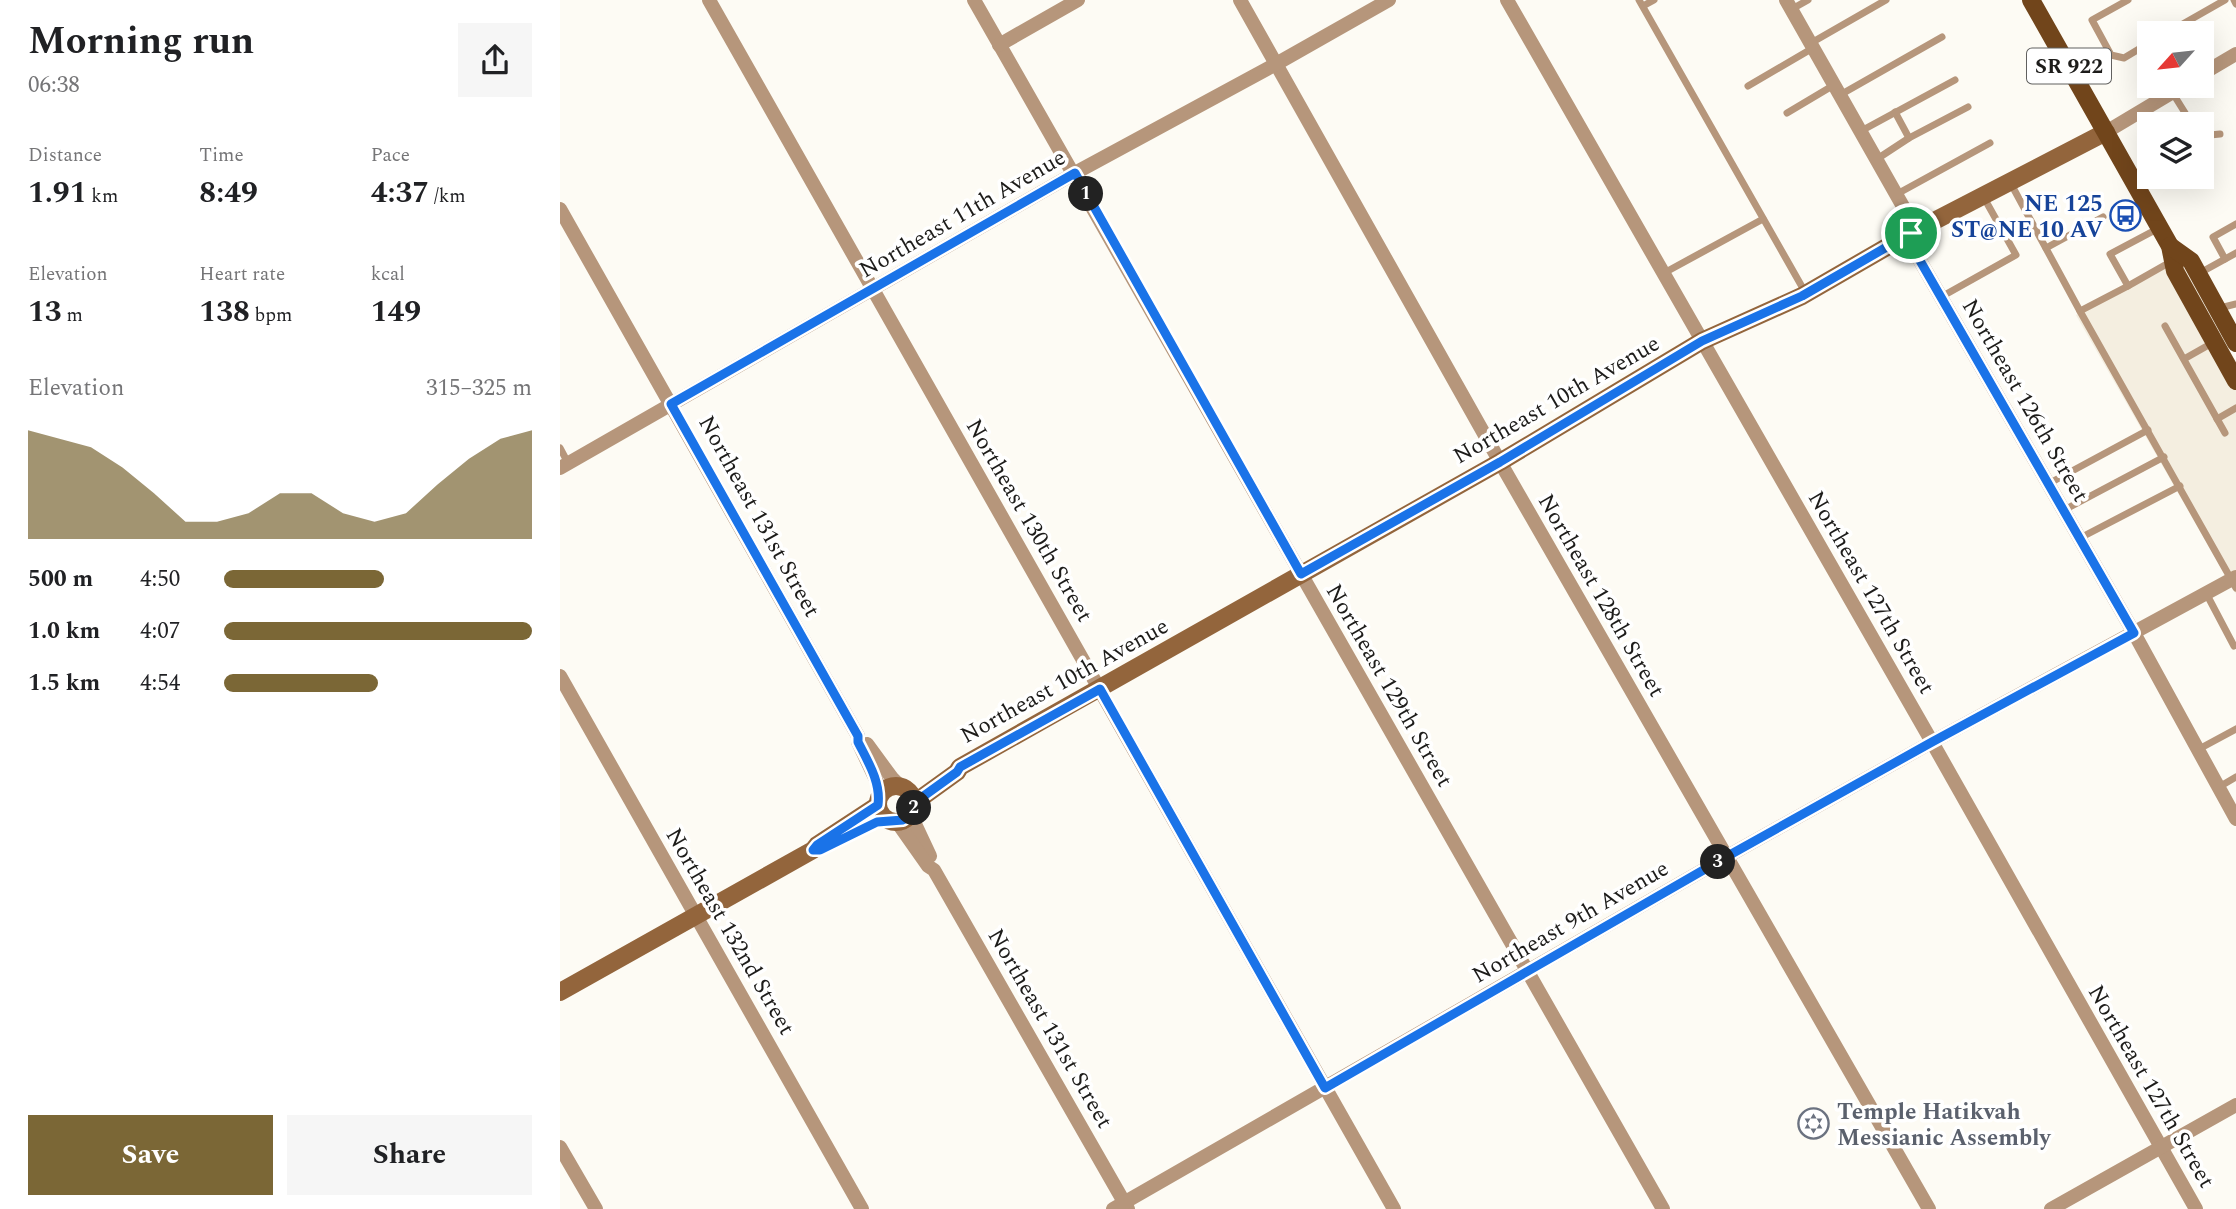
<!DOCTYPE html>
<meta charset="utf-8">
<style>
body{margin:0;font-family:Spectral,serif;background:#f6f6f6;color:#202124;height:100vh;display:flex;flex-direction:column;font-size:26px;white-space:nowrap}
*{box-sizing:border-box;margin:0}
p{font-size:23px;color:#757577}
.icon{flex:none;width:38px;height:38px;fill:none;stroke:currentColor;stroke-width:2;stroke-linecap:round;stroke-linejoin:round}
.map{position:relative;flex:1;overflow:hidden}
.panel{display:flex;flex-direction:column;background:#fff;width:560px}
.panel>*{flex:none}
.needle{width:46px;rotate:243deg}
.fabs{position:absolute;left:1577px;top:21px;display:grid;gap:14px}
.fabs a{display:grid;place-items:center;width:77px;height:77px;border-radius:0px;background:#fff;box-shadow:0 7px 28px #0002;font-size:35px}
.pin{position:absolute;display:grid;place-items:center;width:60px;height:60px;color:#fff;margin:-30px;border:4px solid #fff;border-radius:50%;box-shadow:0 2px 7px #0007}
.km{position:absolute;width:35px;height:35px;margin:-18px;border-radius:50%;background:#222;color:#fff;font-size:19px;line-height:35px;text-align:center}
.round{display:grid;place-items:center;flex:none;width:74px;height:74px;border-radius:0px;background:#f6f6f6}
.headline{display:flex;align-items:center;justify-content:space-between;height:119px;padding:0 28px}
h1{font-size:38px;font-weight:700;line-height:52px}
.figures{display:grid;grid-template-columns:repeat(3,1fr);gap:10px;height:119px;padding:7px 28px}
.figures div{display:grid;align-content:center}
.figures b{font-size:30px;font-weight:700}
.figures small{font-size:19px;font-weight:400}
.figures p{font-size:19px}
.chart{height:196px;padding:14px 28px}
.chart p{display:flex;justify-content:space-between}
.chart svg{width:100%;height:126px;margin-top:7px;fill:#7b6736;opacity:.7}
.button{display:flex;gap:14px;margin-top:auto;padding:14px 28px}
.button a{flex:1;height:80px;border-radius:0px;background:#7b6736;color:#fff;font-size:28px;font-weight:700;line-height:80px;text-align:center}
.button a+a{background:#f6f6f6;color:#202124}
ul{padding:0 28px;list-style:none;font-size:23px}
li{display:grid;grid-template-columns:112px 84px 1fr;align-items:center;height:52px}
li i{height:18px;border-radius:9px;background:#7b6736}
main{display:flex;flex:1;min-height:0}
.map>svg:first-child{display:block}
.built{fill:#f4eee0}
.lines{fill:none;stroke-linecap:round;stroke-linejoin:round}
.lane{stroke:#b6967b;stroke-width:7}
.street{stroke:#b6967b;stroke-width:14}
.secondary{stroke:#93653c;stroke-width:18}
.primary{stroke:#71451b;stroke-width:18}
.route-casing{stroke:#fff;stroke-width:14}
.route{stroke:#1a73e8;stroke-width:9}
.labels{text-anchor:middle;stroke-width:7;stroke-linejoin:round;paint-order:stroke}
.shield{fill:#fff;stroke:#61605f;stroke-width:2}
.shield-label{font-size:21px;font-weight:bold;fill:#1d1c1a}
.transit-label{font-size:23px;font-weight:bold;fill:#164399;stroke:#fff;text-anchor:end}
.street-label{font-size:23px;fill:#1d1c1a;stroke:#fff}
.worship-label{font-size:23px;font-weight:bold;fill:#5b616d;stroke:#fff;text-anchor:start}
</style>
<main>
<section class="panel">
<div class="headline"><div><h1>Morning run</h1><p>06:38</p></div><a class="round"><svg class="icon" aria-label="share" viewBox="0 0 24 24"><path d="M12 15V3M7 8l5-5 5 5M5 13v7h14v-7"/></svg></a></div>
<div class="figures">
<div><p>Distance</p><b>1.91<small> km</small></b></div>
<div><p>Time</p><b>8:49</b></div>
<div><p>Pace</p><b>4:37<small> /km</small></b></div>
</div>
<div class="figures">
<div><p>Elevation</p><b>13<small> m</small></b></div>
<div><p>Heart rate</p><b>138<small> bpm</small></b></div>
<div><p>kcal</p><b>149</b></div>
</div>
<div class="chart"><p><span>Elevation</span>315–325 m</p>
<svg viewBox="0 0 160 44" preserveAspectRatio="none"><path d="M0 44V6L10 9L20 12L30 19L40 28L50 38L60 38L70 35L80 28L90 28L100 35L110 38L120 35L130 25L140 16L150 9L160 6V44z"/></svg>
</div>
<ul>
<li><b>500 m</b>4:50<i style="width:52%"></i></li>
<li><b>1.0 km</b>4:07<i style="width:100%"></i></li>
<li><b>1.5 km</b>4:54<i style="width:50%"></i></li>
</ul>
<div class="button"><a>Save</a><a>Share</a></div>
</section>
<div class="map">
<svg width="1676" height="1209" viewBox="0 0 1676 1209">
<rect width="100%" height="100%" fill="#fdfbf4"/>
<!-- built -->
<path class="built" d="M1620,260L1676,362V594L1516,315Z"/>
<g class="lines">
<!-- lane -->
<g class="lane">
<path d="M1079,0L1245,292"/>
<path d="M1568,0L1532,20L1551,55L1564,58L1589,43"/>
<path d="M1674,0L1676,4"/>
<path d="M1083,6L1094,0"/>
<path d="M1232,9L1248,0"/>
<path d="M1607,33L1665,0"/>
<path d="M1251,43L1326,0"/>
<path d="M1188,86L1253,48"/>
<path d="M1612,92L1632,124"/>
<path d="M1280,95L1382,37"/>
<path d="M1335,112L1349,138"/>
<path d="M1227,113L1274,85"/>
<path d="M1301,131L1395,80"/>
<path d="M1642,131L1650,135L1660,134"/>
<path d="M1317,159L1349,138L1408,107"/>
<path d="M1450,182L1521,313L1676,588"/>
<path d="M1337,194L1430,143"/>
<path d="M1486,248L1543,217"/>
<path d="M1665,259L1653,237L1676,224"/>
<path d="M1104,273L1203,219"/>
<path d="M1638,274L1676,253"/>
<path d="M1568,286L1612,261"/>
<path d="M1381,297L1456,255L1423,196"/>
<path d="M1660,308L1676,304"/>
<path d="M1520,311L1568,286L1550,254L1599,228"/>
<path d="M1605,326L1665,433"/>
<path d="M1624,359L1654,342"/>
<path d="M1657,419L1676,408"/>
<path d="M0,448L8,463"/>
<path d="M1488,484L1588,430"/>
<path d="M1504,510L1604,457"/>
<path d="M1520,538L1620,486"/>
<path d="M1646,593L1674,646"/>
<path d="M1639,749L1676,729"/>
<path d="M1659,787L1676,777"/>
</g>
<!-- street -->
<g class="street">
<path d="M149,0L834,1209"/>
<path d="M414,0L1103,1209"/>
<path d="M680,0L940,462L1369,1209"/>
<path d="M947,0L1372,742L1636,1209"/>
<path d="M1226,0L1349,217L1355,252L1574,633L1676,819"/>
<path d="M439,45L518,0"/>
<path d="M1642,74L1676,54"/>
<path d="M1546,132L1623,86"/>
<path d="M0,209L298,736V742L318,784L320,796"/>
<path d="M0,468L515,173L716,64L829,0"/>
<path d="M0,676L302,1209"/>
<path d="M307,744L332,778L340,786"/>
<path d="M353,811L355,824L370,856"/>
<path d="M337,822L368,866L374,870L568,1209"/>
<path d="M0,1147L36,1209"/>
<path d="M553,1209L1166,857L1372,742L1676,577"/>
<path d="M1491,1209L1676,1105"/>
</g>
<!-- secondary -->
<g class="secondary">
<circle cx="336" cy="804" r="18"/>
<path d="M354,803L397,772L400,767L940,462L1142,341L1242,296L1351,233L1546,132"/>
<path d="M0,992L253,850L257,845L318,805"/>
</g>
<!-- primary -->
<g class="primary">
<path d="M1471,0L1610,246L1615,271L1676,381"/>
<path d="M1610,246L1631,261L1676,343"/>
</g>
</g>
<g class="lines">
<defs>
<path id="route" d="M515,173L741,574L940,462L1142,341L1242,296L1351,233L1355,252L1574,633L1372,742L1166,857L765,1088L540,689L400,767L397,772L354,803L351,814L343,820L317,822L260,850H253L257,845L318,805C321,782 308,762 298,742V736L111,404Z"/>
</defs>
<!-- route casing -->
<use href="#route" class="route-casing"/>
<!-- route -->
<use href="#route" class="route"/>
</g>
<!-- icons -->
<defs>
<symbol id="bus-ring" viewBox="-11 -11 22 22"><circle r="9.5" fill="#fff" stroke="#1a4fb4" stroke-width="1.5"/><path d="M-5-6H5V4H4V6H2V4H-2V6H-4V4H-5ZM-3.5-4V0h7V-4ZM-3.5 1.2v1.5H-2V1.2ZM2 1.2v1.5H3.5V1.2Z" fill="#1a4fb4"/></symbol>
<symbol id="synagogue-ring" viewBox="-11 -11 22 22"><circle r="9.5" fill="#fff" stroke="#6b7280" stroke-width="1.5"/><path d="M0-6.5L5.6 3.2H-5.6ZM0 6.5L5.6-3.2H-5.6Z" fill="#6b7280"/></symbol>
</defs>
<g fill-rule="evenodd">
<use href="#bus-ring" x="1548" y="198" width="35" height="35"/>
<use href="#synagogue-ring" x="1236" y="1106" width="35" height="35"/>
</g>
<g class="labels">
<!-- shield labels -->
<rect class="shield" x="1467" y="48.5" width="84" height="35" rx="5"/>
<g class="shield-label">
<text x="1509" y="73">SR 922</text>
</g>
<!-- transit labels -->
<g class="transit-label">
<text x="1543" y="211">NE 125<tspan x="1543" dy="26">ST@NE 10 AV</tspan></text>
</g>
<!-- street labels -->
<g class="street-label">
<text transform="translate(402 213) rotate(-30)" y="8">Northeast 11th Avenue</text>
<text transform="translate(996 399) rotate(-30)" y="8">Northeast 10th Avenue</text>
<text transform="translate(1466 400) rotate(60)" y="8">Northeast 126th Street</text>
<text transform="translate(200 516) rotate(61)" y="8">Northeast 131st Street</text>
<text transform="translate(470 520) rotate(60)" y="8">Northeast 130th Street</text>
<text transform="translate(1312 592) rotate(60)" y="8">Northeast 127th Street</text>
<text transform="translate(1042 595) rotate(60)" y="8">Northeast 128th Street</text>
<text transform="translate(504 680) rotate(-29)" y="8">Northeast 10th Avenue</text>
<text transform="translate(830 685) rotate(60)" y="8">Northeast 129th Street</text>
<text transform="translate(1010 921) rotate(-30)" y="8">Northeast 9th Avenue</text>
<text transform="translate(171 931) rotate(60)" y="8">Northeast 132nd Street</text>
<text transform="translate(491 1028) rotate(60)" y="8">Northeast 131st Street</text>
<text transform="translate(1592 1086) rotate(60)" y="8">Northeast 127th Street</text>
</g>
<!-- worship labels -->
<g class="worship-label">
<text x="1277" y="1119">Temple Hatikvah<tspan x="1277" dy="26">Messianic Assembly</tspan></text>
</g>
</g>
</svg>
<div class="fabs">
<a><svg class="needle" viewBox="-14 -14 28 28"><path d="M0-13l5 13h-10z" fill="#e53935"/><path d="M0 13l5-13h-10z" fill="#757577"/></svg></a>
<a><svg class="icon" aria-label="layers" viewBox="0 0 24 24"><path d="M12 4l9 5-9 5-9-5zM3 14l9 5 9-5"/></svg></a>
</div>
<div class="pin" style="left:1351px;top:233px;background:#1e9e55"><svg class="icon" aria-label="arrive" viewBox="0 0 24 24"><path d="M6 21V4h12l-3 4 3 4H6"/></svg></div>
<b class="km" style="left:526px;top:194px">1</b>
<b class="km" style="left:354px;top:808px">2</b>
<b class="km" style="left:1158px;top:862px">3</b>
</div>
</main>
